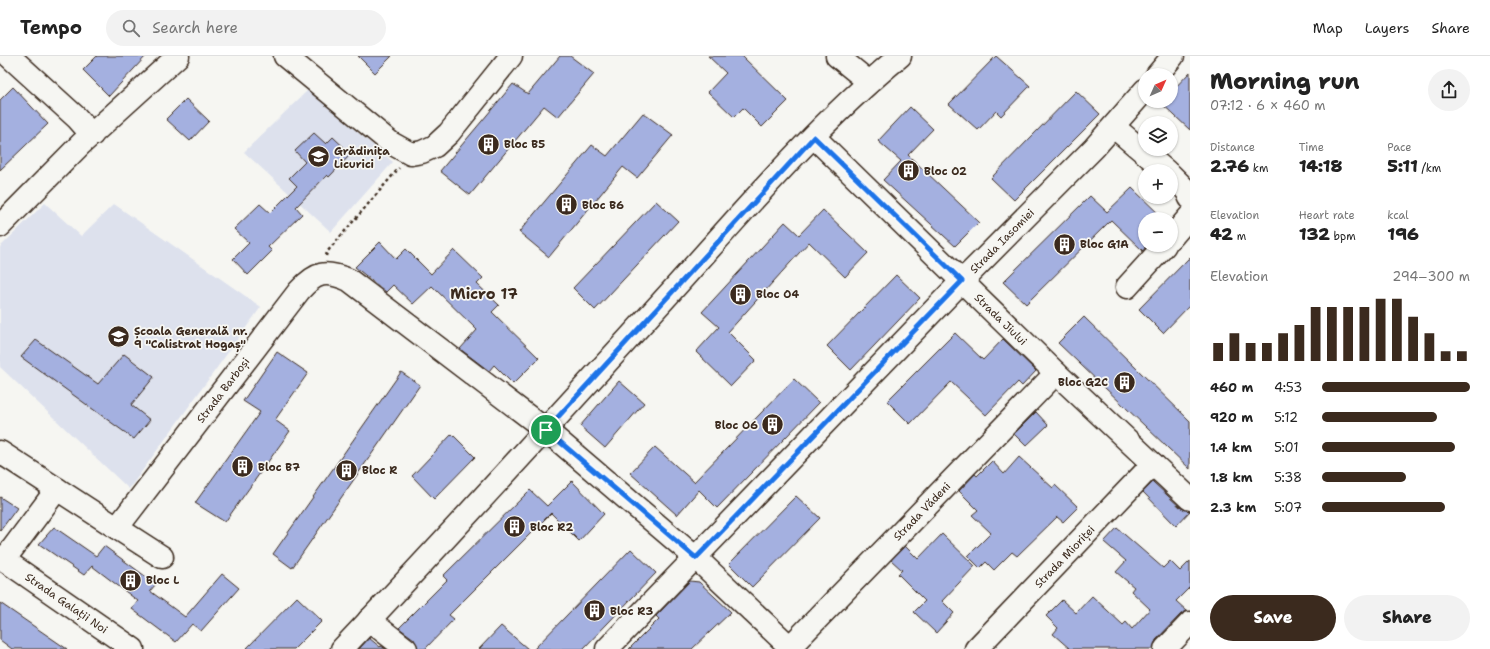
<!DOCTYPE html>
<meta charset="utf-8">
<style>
body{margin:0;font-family:"Shantell Sans",sans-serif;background:#f2f2f2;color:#222;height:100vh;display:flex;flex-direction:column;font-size:15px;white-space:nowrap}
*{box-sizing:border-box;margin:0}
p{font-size:13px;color:#767676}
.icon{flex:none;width:22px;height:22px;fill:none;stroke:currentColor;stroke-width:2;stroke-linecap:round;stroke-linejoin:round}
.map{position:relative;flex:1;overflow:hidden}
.details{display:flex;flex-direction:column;background:#fff;width:300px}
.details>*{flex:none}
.needle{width:26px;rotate:45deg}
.tools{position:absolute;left:1138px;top:12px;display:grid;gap:8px}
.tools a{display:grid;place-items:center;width:40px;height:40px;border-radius:50%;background:#fff;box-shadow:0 1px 3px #0004;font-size:20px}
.pin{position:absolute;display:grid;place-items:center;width:34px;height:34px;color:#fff;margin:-17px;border:2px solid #fff;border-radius:50%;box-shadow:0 1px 4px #0007}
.round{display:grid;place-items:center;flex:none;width:42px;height:42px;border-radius:21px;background:#f2f2f2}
.headline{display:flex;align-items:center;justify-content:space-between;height:68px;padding:0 20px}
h1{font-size:22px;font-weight:800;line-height:30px}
.metrics{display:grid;grid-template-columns:repeat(3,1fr);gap:6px;height:68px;padding:4px 20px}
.metrics div{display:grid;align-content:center}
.metrics b{font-size:17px;font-weight:800}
.metrics small{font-size:11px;font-weight:400}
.metrics p{font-size:11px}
.chart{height:112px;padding:8px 20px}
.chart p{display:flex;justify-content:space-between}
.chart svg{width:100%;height:72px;margin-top:4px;stroke:#3b2a1e;stroke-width:6}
.action{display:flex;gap:8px;margin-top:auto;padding:8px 20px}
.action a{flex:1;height:46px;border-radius:24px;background:#3b2a1e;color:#fff;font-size:16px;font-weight:800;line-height:46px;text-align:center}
.action a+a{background:#f2f2f2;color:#222}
ul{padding:0 20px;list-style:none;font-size:13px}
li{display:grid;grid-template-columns:64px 48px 1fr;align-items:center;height:30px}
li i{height:10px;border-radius:5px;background:#3b2a1e}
header{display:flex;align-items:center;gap:24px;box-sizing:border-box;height:56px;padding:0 20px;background:#fff;border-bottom:1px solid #e0e0e0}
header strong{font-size:19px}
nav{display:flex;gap:22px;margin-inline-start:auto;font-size:14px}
.search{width:280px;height:36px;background:#f2f2f2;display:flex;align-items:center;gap:10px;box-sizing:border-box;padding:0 14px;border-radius:22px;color:#767676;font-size:15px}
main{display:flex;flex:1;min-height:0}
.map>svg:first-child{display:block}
.built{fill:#dde1ed}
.building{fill:#a4b0e0;stroke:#3b2a1e}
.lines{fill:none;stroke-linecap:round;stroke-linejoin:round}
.minor-casing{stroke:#3b2a1e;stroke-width:25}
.path{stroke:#3b2a1e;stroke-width:2.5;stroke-dasharray:3 3;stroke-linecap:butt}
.minor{stroke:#f6f6f2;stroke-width:22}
.route-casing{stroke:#fff;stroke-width:8}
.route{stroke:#1a73e8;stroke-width:5}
.labels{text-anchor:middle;stroke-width:3.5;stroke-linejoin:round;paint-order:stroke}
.poi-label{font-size:11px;font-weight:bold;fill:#3b2a1e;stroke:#f6f6f2;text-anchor:start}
.street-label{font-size:11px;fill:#3b2a1e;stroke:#f6f6f2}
.district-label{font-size:15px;font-weight:bold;fill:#3b2a1e;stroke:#f6f6f2}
</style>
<header>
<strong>Tempo</strong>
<div class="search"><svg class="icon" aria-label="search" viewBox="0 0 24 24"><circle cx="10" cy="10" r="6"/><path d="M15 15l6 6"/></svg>Search here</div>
<nav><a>Map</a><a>Layers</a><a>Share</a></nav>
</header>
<main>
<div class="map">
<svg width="1190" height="593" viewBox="0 0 1190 593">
<rect width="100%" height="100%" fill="#f6f6f2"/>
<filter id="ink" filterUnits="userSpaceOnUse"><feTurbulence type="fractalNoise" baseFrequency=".025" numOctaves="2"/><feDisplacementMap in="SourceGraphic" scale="8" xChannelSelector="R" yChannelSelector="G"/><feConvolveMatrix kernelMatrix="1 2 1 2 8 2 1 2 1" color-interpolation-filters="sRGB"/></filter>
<g filter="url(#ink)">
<!-- built -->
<g class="built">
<path d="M308,34L393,106L331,176L244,96Z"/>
<path d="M45,147L81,180L114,148L261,251L129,433L0,311V191Z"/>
</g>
<!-- building -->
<g class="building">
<path d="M97,0H146L109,40L83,14Z"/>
<path d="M358,0H392L375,17Z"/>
<path d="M560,0H570L594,18L558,61L544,50L470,139L440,115L513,28L528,38Z"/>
<path d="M708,0H742L788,45L762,71L743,52L734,61L708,36L726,17Z"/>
<path d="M996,0L1030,30L1001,60L996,55L978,74L949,48Z"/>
<path d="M1190,16V74L1159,45H1171V36Z"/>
<path d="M13,31L48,68L0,114V44Z"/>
<path d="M1076,35L1100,58L1014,144L991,122Z"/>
<path d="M186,43L209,65L190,85L166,63Z"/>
<path d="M910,51L933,73L908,99L979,166L955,190L883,124L901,105L878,85Z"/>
<path d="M643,57L673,79L637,122L623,111L549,201L519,176L592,89L607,100Z"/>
<path d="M314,77L326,88L333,81L351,98L329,121L327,119L296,151L302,158L268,191L272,195L248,219L233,203L249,187L234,173L260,148L270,157L297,130L289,122L305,106L295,95Z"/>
<path d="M1132,132L1164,163H1145V192L1143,195L1111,164L1026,248L1003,226L1090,140L1107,156Z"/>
<path d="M656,145L678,165L595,254L573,232Z"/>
<path d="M823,154L868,197L845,221L809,186L728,276L756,304L731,330L696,296L719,271L702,256L785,166L799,179Z"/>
<path d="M380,186L396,203L406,193L431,218L454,194L483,222L477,228L499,249L492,256L539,302L513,328L494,309L489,315L460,293L477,274L432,230L413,248L393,229L386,236L355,211Z"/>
<path d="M1190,201V249L1163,277L1139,253Z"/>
<path d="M896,219L920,242L851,314L827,290Z"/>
<path d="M1084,261L1190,365V413L1058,287Z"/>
<path d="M955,277L983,304L1003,283L1036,315L1022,330L1018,326L986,359L951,326L910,368L887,345Z"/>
<path d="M36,284L98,328L124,298L154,321L131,349L150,364L134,383L21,301Z"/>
<path d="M277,296L308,317L275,364L290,375L225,466L195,447L260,356L243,345Z"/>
<path d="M401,316L420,329L292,512L273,498Z"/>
<path d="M794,323L819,347L717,452L699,434L677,459L630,417L655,391L694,426Z"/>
<path d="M619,325L644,347L605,392L580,370Z"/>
<path d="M1036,356L1048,369L1026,390L1014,378Z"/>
<path d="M452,378L475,401L434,443L412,420Z"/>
<path d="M1019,401L1053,432L1055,429L1078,451L1063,466L1057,461L1017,500L1012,496L994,514L986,506L980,512L968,500L991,477L972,459L978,454L959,435L975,418L977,420L992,405L1004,418Z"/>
<path d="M572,425L604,458L579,485L551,457L449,559L454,563L425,593H418L414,583L399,572L447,524L443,520L530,434L547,450Z"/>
<path d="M1153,426L1181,452L1190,455L1176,470L1143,436Z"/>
<path d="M796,440L820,462L752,531L729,508Z"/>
<path d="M0,441L17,452L0,475Z"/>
<path d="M54,471L96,500L104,490L156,528L150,535L185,561L222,518L239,532L201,575L192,568L176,586L132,553L138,545L92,510L84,519L39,488Z"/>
<path d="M1117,472L1163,512L1170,505L1180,515L1190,505V531L1176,545L1187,555L1181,558L1156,584L1153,593H1070L1053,578L1058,572L1046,560L1062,544L1076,557L1092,540L1123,569L1126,566L1132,573L1150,553L1131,535L1134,531L1116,516L1126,505L1104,486Z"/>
<path d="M942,478L975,510L942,545L954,557L936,577L914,556L925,545L898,518L902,514L891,504L905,490L918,503Z"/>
<path d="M631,493L656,517L583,593H534Z"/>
<path d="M690,525L699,526L731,556L692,593H629L659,563L656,560Z"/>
<path d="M297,541L322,565L294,593H246Z"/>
<path d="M0,547L67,593H12L0,584Z"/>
<path d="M501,570L528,593H479Z"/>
<path d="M369,582L380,591L381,590L386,593H359Z"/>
</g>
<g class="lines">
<defs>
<g id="minor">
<path d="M9,0L77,62L92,79"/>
<path d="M285,0L391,87L411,98L422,96L435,90L449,77L511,0"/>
<path d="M837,0L869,26"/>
<path d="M1157,19L1173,0"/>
<path d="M1114,71L1166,115"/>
<path id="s1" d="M814,81L1056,317L1190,443"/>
<path d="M1171,119L1187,135L1190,142"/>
<path d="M0,170L81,88L178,0"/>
<path d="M1171,182L1190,160"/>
<path d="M1127,231L1165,189"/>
<path d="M0,396L57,433"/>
<path d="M117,472L162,501"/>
<path id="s2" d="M0,501L133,593"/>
<path id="s3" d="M4,504L57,433L117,472L299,235C316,216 325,214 349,224L546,374L696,502L792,593"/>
<path d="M369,564L406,593"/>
<path d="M342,593C453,476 561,357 669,238C743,156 815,70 900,0"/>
<path id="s4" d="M607,593L962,225L1094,92L1145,34"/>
<path id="s5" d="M788,593L1056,317"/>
<path id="s6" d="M976,593L1153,408"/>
<path d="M1165,593L1190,567"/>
</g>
</defs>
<!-- minor casing -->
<use href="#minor" class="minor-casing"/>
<!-- path -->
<path class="path" d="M326,200L327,196L399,112"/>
<!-- minor -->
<use href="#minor" class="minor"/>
</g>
</g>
<g class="lines" filter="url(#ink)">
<defs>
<path id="route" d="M814,81L962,225L696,502L546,374Z"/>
</defs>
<!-- route casing -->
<use href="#route" class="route-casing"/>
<!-- route -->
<use href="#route" class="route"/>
</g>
<!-- icons -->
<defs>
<symbol id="building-disc" viewBox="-11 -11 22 22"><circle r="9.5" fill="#3b2a1e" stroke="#f6f6f2"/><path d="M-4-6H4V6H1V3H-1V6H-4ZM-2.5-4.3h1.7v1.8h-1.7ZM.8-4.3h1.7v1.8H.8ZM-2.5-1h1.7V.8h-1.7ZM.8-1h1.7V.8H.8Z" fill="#fff"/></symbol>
<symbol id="school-disc" viewBox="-11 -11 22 22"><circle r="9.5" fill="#3b2a1e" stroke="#f6f6f2"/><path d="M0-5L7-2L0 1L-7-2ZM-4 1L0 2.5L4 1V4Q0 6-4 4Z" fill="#fff"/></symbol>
</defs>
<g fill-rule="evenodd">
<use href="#building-disc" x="476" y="76" width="25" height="25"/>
<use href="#school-disc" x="306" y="88" width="25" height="25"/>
<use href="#building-disc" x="896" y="102" width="25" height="25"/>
<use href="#building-disc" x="554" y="136" width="25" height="25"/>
<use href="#building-disc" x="1052" y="176" width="25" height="25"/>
<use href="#building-disc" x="728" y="226" width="25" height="25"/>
<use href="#school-disc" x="106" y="268" width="25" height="25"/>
<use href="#building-disc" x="1112" y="314" width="25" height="25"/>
<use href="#building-disc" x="760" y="356" width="25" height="25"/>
<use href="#building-disc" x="230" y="398" width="25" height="25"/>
<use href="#building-disc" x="334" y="402" width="25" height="25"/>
<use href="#building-disc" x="502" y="458" width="25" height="25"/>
<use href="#building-disc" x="118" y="512" width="25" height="25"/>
<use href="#building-disc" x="582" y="542" width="25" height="25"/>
</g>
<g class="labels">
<!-- poi labels -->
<g class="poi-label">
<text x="504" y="92">Bloc B5</text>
<text x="334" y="99">Grădinița<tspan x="334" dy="13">Licurici</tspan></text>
<text x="924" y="119">Bloc O2</text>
<text x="582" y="153">Bloc B6</text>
<text x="1080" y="192">Bloc G1A</text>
<text x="756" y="242">Bloc O4</text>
<text x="134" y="279">Școala Generală nr.<tspan x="134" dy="13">9 "Calistrat Hogaș"</tspan></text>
<text x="1108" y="330" text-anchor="end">Bloc G2C</text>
<text x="758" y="373" text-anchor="end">Bloc O6</text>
<text x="258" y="415">Bloc B7</text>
<text x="362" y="418">Bloc R</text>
<text x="530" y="475">Bloc R2</text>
<text x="146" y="528">Bloc L</text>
<text x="610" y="559">Bloc R3</text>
</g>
<!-- street labels -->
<g class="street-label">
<text dy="4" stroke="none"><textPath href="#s4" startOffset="568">Strada Iasomiei</textPath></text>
<text dy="4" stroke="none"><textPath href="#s1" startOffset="261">Strada Jiului</textPath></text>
<text dy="4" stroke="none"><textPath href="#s3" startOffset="334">Strada Barboși</textPath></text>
<text dy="4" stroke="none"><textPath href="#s5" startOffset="192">Strada Vădeni</textPath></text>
<text dy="4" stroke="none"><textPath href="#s6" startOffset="128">Strada Mioriței</textPath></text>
<text dy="4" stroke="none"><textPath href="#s2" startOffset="81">Strada Galații Noi</textPath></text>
</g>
<!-- district labels -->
<g class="district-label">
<text x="484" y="243">Micro 17</text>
</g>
</g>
</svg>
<div class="tools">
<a><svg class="needle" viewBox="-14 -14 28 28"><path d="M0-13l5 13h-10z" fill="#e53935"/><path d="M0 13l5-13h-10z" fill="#767676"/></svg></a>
<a><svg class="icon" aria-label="layers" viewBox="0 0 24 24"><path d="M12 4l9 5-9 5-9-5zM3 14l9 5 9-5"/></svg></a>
<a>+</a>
<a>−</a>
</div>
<div class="pin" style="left:546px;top:374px;background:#1e9e55"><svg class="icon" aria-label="arrive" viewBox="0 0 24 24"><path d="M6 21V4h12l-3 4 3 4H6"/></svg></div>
</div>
<section class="details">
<div class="headline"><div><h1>Morning run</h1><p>07:12 · 6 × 460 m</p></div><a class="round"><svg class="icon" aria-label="share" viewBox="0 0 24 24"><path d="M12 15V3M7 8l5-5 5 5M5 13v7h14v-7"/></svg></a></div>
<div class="metrics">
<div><p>Distance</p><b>2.76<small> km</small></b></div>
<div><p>Time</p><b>14:18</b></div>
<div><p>Pace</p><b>5:11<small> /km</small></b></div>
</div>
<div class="metrics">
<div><p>Elevation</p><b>42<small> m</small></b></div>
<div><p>Heart rate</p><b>132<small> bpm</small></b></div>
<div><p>kcal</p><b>196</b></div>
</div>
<div class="chart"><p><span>Elevation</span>294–300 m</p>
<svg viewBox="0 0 160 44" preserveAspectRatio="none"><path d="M5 44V33M15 44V27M25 44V33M35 44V33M45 44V27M55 44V22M65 44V11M75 44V11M85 44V11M95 44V11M105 44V6M115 44V6M125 44V17M135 44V27M145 44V38M155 44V38"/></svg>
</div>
<ul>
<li><b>460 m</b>4:53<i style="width:100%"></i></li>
<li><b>920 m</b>5:12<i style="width:78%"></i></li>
<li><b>1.4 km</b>5:01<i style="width:90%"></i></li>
<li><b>1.8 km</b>5:38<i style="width:57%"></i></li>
<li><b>2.3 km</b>5:07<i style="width:83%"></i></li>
</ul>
<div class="action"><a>Save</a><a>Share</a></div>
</section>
</main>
